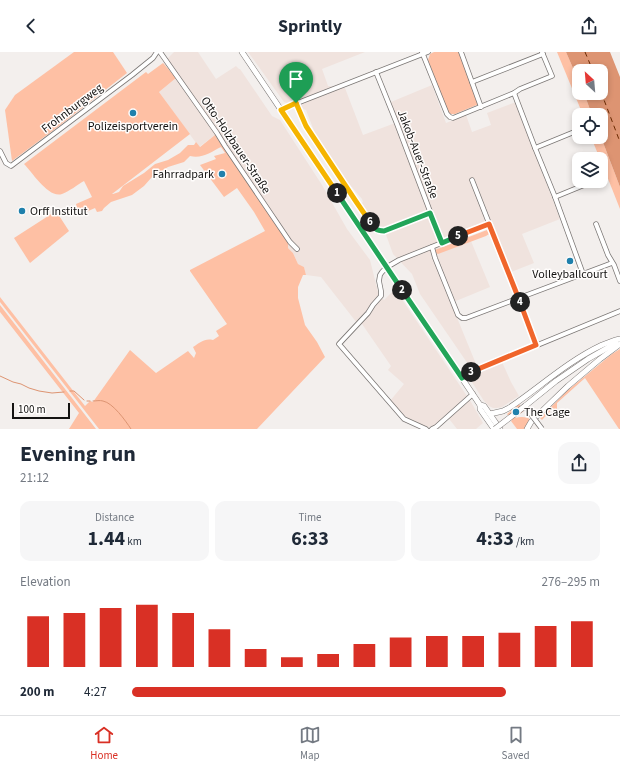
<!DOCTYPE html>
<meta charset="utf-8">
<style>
body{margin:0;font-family:"Source Sans 3",sans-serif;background:#f6f6f7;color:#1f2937;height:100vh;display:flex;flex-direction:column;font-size:15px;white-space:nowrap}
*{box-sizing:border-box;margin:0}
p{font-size:13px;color:#747a83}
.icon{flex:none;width:22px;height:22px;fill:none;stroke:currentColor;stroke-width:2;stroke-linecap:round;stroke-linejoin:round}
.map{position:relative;height:377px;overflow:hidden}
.drawer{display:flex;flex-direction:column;background:#fff;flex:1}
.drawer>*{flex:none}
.needle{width:26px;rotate:334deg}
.tools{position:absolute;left:572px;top:12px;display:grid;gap:8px}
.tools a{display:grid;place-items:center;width:36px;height:36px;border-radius:8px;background:#fff;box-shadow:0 2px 6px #0003;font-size:20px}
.scale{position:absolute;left:12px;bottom:10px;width:58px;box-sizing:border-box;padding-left:4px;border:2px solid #141312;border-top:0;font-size:11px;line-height:14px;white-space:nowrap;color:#141312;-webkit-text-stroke:3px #fffdfc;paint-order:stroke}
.pin{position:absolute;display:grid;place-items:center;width:34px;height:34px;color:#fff;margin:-41px -17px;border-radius:50% 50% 50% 0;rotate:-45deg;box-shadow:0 0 4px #0007}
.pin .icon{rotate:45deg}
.km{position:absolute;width:20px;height:20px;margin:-10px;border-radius:50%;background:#222;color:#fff;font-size:11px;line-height:20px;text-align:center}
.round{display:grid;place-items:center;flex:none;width:42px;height:42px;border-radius:12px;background:#f6f6f7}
.headline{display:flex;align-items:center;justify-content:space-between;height:68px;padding:0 20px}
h1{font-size:22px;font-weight:700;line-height:30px}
.stats{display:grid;grid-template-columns:repeat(3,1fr);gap:6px;height:68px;padding:4px 20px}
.stats div{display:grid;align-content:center;border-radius:10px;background:#f6f6f7;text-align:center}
.stats b{font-size:20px;font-weight:700}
.stats small{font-size:11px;font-weight:400}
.stats p{font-size:11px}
.chart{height:112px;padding:8px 20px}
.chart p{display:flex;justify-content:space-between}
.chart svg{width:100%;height:72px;margin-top:4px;stroke:#d93025;stroke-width:6}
ul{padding:0 20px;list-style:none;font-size:13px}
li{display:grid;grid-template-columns:64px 48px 1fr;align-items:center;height:30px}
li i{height:10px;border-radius:5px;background:#d93025}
header{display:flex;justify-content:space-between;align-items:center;height:52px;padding:0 20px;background:#fff;font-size:18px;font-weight:700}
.tab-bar{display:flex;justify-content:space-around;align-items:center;height:56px;border-top:1px solid #e0e1e3;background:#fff;font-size:11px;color:#747a83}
.tab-bar a{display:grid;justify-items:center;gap:2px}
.tab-bar .on{color:#d93025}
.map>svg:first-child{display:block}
.built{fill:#f0e3de}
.green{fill:#fec0a4}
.water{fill:#dd9472}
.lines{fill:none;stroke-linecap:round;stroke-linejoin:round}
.stream{stroke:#dd9472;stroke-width:1}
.ferry{stroke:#6c2b03;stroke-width:1;stroke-dasharray:5 4;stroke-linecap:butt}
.minor-casing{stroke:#7b7775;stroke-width:5.5}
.major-casing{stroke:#7b7775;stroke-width:6}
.minor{stroke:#fff;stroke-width:4}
.major{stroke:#fff;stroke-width:5}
.minor-bridge-casing{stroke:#7b7775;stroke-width:5.5;stroke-linecap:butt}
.major-bridge-casing{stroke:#7b7775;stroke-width:6;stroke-linecap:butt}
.minor-bridge{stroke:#fff;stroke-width:4}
.major-bridge{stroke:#fff;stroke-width:5}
.split-1-casing{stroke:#fff;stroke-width:8}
.split-2-casing{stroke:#fff;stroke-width:8}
.split-3-casing{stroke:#fff;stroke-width:8}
.split-4-casing{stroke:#fff;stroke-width:8}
.split-5-casing{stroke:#fff;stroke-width:8}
.split-6-casing{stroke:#fff;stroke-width:8}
.split-7-casing{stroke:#fff;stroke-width:8}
.split-1{stroke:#f5b400;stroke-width:5}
.split-2{stroke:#22a559;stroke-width:5}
.split-3{stroke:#22a559;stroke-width:5}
.split-4{stroke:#f0652b;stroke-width:5}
.split-5{stroke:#f0652b;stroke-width:5}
.split-6{stroke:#22a559;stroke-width:5}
.split-7{stroke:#f5b400;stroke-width:5}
.poi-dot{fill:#1f80ac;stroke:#fffdfc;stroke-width:1.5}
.labels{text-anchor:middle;stroke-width:3;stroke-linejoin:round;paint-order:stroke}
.street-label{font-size:12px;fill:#141312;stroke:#fffdfc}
.poi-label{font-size:12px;fill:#141312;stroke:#fffdfc}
</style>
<header><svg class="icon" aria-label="back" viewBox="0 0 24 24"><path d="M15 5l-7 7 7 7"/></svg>Sprintly<svg class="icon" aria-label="share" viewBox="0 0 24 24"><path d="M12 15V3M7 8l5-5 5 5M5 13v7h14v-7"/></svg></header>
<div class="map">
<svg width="620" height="377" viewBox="0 0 620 377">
<rect width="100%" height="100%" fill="#f3efed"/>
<!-- built -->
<g class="built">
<path d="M174,0H198L216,27L236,14L239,17H240L272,64L280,68L322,133L347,177L370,208L379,244L384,248L395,237L471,350L483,371L476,377H457L446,363L434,374L427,375L413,370L401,361L390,349L404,332L388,318L391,314L362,272L357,271L321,225L306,223L304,215L298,212L293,201L288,196V191L215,83L199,95L159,40L175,27L163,11Z"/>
<path d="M248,0H365L322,17L328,34L345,36L363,83L398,70L391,50L432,33L446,71L466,63L472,80L491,73L487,61L516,50L560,167L522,182L534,211L506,222L487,169L466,177L490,235L451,251L476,312L471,314L468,312L420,242L412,222L393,202L385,180L376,173L361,151L363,150L362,147L340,121L316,84L306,58L284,50Z"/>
<path d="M502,310L511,330L519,344L502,355L497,356H493L489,354L484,349L470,327L472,323L479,319Z"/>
</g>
<!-- green -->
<g class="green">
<path d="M74,0H113L127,21L59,74L12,109L5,58L15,43Z"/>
<path d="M434,0H459L479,52L455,62H451L447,59L428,8L430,2Z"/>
<path d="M557,0H566L579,30V41H584L592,63H583Z"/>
<path d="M163,11L176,26L159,40L190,82L112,142H113L119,140L123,134L144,121L155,112L168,108L180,101L188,93H194L196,90L200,95L215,83L288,191V196L293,201L298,212L304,215L306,223H303L298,235V246L305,273L317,290L325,305L257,377H99L0,250V245L85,354L90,349L93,350L130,298L156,321L188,299L194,306L196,301L193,295C200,291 204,286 213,288L219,284L216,279L227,272L190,219V218L265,179L254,160L237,136L224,145L200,113L216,107L214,104L225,101L221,95C211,100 202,107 190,104L184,110L168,115L152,125L144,134L132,143L111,150L104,156L102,159L97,160L95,156L86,160L80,161L78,159L76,152L92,145L84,129C77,133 70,139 62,142C49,147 32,120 24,112L146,20L148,22Z"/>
<path d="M591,85H601L620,135V157L601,109V107H600Z"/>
<path d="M56,159L69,179L30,211L14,186Z"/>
<path d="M487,178L489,182L486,184L438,202L436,201L435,198Z"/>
<path d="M0,253L96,377H69L79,361L0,260Z"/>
<path d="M620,297V377H619L585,326L557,351V359L553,356L542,368L540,366L567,339L612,302Z"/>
<path d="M519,352L524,359L515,366C520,365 526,364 531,368L525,377H517L511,369L512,368L507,362Z"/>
</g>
<!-- water -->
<path class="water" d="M566,0H610L620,25V135L601,85V63H592L584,41H601V19H579V30Z"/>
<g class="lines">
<!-- stream -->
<g class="stream">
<path d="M0,324L13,330L21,332L29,336L39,339L52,341L64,340"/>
<path d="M70,339H74L84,348"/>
<path d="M87,349H90"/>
<path d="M93,349C96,349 100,348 103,349C113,351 125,368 131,377"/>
</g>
<!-- ferry -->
<g class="ferry">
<path d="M585,0L593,19"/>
<path d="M601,40L620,90"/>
</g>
<defs>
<g id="minor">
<path d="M160,0L217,81L225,94L290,190L297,197"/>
<path d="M422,0L447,62L450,65L453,66L514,41L520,37L552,24L542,0"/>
<path d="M461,0L481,55"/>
<path d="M376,20L397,72L442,191"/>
<path d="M472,30L543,2"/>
<path d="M514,41L535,96L555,145L583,222"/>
<path d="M296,51L306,74L355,148L374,175L378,179H384L430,161"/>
<path d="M281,58L300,50L428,0"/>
<path d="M535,96L579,78"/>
<path d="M0,99L6,111L11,114L132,23L153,6L157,0"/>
<path d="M472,128L537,293"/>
<path d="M555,145L594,129"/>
<path d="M596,172L608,203L614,213L620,229"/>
<path d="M432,195L435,206L458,263L462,266H466L612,211"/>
<path d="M462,326L477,318L620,259"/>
<path d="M525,354L533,365"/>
<path d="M426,377L404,367L339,292L368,261L373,253L381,244V239L379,229L380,223L382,220L387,215L399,208L489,172"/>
<path d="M432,377L436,375L473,342"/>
</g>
<g id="major">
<path d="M242,0L480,353V357L494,377"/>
<path d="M480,353L484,354L500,377"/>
<path d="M525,354L556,329L588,307L616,291"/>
<path d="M490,362L503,359L509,356C540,335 568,309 602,293C608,291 614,288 620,287"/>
<path d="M527,377L531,370L541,360L568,334L600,307L620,292"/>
</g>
</defs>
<!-- minor casing -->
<use href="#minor" class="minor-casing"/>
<!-- major casing -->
<use href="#major" class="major-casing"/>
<!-- minor -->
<use href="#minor" class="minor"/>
<!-- major -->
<use href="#major" class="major"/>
<defs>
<path id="minor-bridge" d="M533,365L542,377"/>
<path id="major-bridge" d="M495,377L525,354"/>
</defs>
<!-- minor-bridge casing -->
<use href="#minor-bridge" class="minor-bridge-casing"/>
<!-- major-bridge casing -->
<use href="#major-bridge" class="major-bridge-casing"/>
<!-- minor-bridge -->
<use href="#minor-bridge" class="minor-bridge"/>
<!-- major-bridge -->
<use href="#major-bridge" class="major-bridge"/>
</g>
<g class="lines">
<defs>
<path id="split-1" d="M296,51L281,58L337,141"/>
<path id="split-2" d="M337,141L402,238"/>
<path id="split-3" d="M402,238L462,326L471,320"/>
<path id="split-4" d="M471,320L536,293L520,250"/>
<path id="split-5" d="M458,184L489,172L520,250"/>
<path id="split-6" d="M370,170C374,176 376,179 384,179L430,161L442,191L458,184"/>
<path id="split-7" d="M296,51L306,74L355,148L370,170"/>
</defs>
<!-- split-1 casing -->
<use href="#split-1" class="split-1-casing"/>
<!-- split-2 casing -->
<use href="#split-2" class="split-2-casing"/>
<!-- split-3 casing -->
<use href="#split-3" class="split-3-casing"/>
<!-- split-4 casing -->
<use href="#split-4" class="split-4-casing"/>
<!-- split-5 casing -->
<use href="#split-5" class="split-5-casing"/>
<!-- split-6 casing -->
<use href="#split-6" class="split-6-casing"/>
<!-- split-7 casing -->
<use href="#split-7" class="split-7-casing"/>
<!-- split-1 -->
<use href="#split-1" class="split-1"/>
<!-- split-2 -->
<use href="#split-2" class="split-2"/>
<!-- split-3 -->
<use href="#split-3" class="split-3"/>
<!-- split-4 -->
<use href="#split-4" class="split-4"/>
<!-- split-5 -->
<use href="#split-5" class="split-5"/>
<!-- split-6 -->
<use href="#split-6" class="split-6"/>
<!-- split-7 -->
<use href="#split-7" class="split-7"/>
</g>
<!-- markers -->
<g class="poi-dot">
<circle cx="133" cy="61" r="4"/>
<circle cx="222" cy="122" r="4"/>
<circle cx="22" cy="159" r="4"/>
<circle cx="570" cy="209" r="4"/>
<circle cx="516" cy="360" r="4"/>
</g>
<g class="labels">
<!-- street labels -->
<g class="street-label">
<text transform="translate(72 56) rotate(-37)" y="4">Frohnburgweg</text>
<text transform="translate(236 93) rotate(56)" y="4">Otto-Holzbauer-Straße</text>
<text transform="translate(418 102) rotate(69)" y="4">Jakob-Auer-Straße</text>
</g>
<!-- poi labels -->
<g class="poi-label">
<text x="133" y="78">Polizeisportverein</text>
<text x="214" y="126" text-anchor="end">Fahrradpark</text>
<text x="30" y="163" text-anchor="start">Orff Institut</text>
<text x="570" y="226">Volleyballcourt</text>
<text x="524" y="364" text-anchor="start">The Cage</text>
</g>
</g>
</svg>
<div class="tools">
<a><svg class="needle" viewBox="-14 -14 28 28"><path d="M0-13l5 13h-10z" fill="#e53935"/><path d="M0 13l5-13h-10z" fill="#747a83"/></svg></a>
<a><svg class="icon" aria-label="locate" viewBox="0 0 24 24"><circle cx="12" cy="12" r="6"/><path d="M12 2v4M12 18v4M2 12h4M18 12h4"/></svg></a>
<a><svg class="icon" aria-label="layers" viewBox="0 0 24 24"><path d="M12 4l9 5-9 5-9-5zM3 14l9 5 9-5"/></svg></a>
</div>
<div class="scale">100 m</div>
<div class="pin" style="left:296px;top:51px;background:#1e9e55"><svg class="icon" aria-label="arrive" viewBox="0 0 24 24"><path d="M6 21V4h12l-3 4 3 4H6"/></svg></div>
<b class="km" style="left:337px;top:141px">1</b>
<b class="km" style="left:402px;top:238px">2</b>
<b class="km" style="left:471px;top:320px">3</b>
<b class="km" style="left:520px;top:250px">4</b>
<b class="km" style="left:458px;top:184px">5</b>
<b class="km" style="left:370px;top:170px">6</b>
</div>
<section class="drawer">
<div class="headline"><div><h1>Evening run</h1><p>21:12</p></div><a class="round"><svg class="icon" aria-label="share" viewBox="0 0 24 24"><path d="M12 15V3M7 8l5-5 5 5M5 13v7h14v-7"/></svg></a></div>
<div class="stats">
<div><p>Distance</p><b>1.44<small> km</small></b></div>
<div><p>Time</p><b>6:33</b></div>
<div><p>Pace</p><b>4:33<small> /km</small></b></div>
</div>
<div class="chart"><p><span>Elevation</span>276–295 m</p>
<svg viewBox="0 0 160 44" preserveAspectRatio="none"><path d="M5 44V13M15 44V11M25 44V8M35 44V6M45 44V11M55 44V21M65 44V33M75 44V38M85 44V36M95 44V30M105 44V26M115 44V25M125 44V25M135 44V23M145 44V19M155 44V16"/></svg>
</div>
<ul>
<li><b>200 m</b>4:27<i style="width:80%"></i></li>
</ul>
</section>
<nav class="tab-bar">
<a class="on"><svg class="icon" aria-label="home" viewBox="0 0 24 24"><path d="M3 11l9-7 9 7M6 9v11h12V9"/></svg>Home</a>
<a><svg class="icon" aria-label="map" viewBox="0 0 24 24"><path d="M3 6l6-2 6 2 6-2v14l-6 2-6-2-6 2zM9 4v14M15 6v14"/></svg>Map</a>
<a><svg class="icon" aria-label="saved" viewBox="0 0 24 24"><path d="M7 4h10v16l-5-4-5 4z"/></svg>Saved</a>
</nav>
